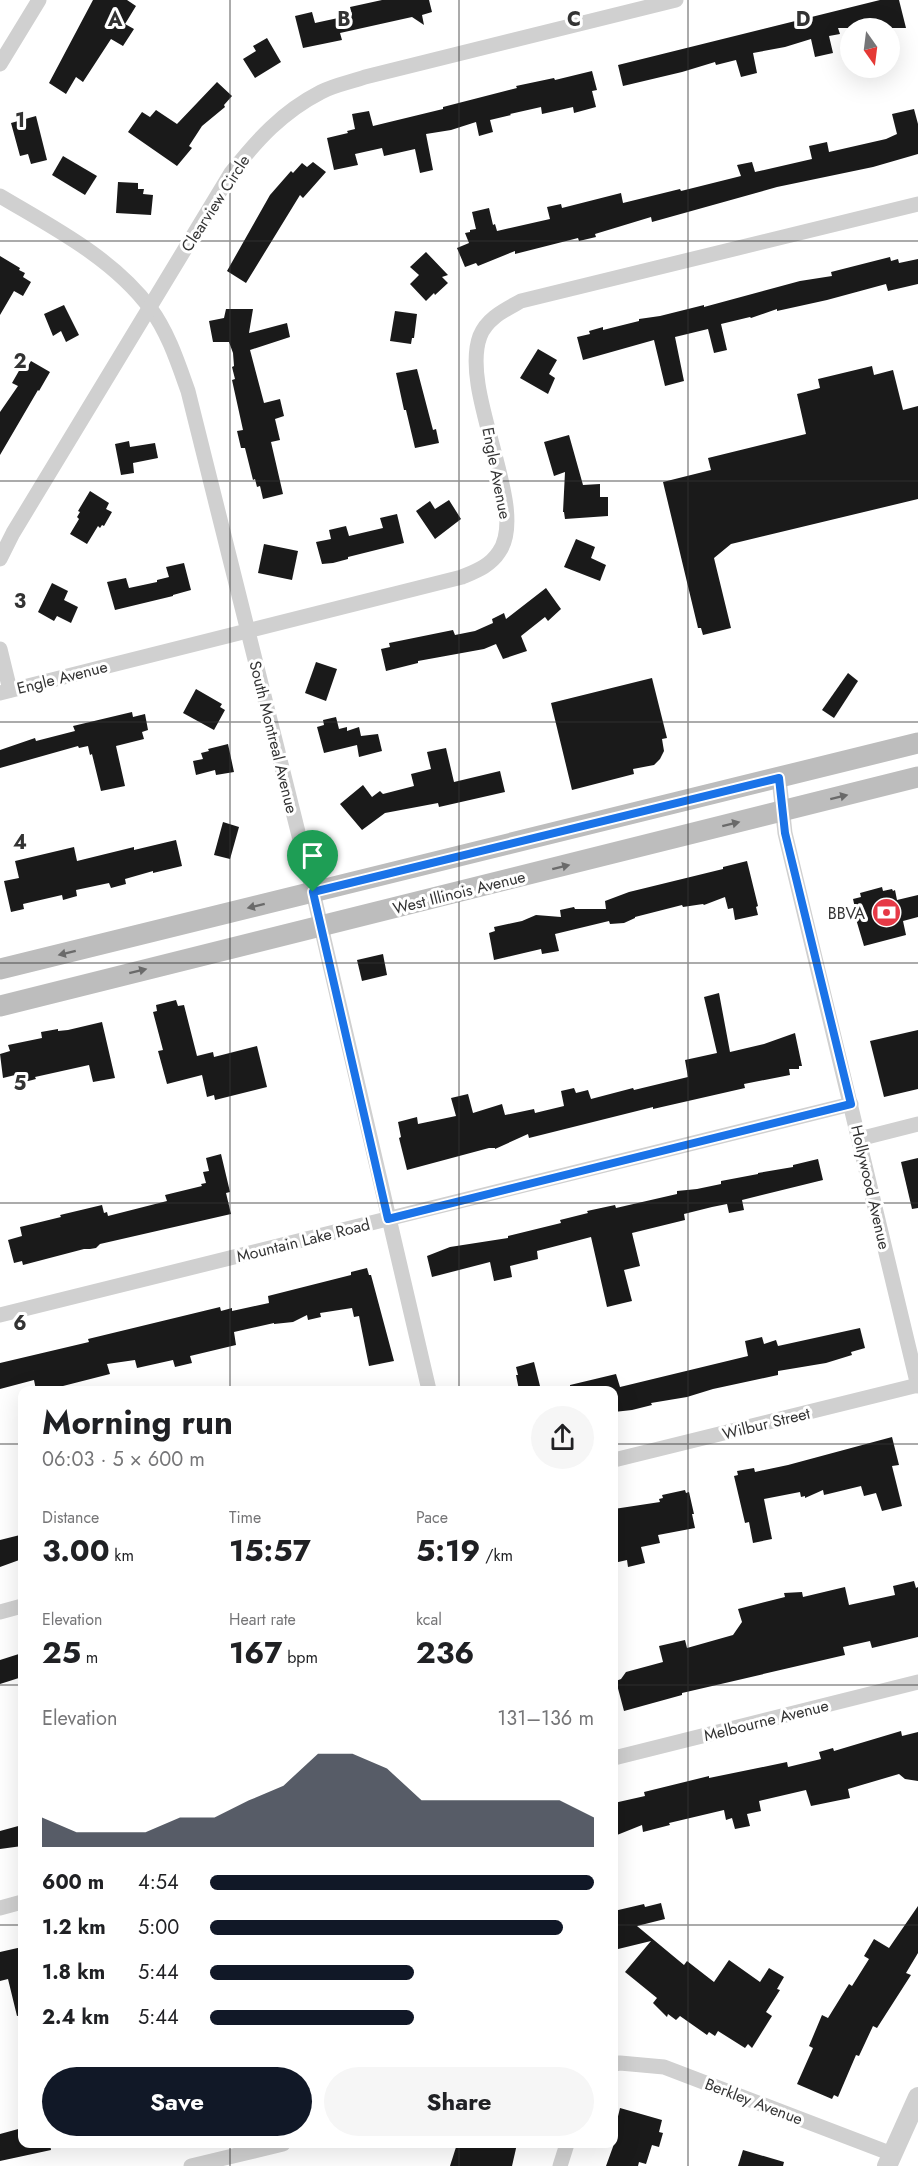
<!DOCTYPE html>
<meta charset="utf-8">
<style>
body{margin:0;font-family:Jost,sans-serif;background:#f6f6f6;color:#202124;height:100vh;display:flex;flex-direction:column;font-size:22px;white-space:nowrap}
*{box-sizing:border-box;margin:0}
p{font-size:20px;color:#757577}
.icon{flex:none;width:33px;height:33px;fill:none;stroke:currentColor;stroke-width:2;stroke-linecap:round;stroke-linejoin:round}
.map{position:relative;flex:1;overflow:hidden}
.details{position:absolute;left:18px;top:1386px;width:600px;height:762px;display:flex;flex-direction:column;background:#fff;border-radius:12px;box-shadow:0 6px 24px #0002}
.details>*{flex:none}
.needle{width:39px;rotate:166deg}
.fabs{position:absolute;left:840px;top:18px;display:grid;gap:12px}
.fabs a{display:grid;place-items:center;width:60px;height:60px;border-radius:50%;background:#fff;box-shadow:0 6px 24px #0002;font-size:30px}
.pin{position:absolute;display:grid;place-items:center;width:51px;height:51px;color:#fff;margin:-62px -26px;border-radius:50% 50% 50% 0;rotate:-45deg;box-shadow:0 0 6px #0007}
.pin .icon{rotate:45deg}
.round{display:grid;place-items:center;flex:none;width:63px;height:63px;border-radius:32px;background:#f6f6f6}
.headline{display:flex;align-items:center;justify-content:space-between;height:102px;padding:0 24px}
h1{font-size:33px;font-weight:700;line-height:45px}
.stats{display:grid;grid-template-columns:repeat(3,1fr);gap:9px;height:102px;padding:6px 24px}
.stats div{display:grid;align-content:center}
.stats b{font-size:30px;font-weight:700}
.stats small{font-size:16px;font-weight:400}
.stats p{font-size:16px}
.chart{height:168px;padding:12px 24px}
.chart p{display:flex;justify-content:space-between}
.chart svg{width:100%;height:108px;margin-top:6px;fill:#111827;opacity:.7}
.button{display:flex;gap:12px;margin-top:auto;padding:12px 24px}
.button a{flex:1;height:69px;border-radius:36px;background:#111827;color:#fff;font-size:24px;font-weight:700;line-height:69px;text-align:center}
.button a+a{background:#f6f6f6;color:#202124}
ul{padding:0 24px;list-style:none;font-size:20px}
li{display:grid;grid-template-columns:96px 72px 1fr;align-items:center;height:45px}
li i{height:15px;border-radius:8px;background:#111827}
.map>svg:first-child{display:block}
.building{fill:#1a1a1a}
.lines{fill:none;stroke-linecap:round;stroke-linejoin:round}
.minor{stroke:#d0d0d0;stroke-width:15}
.tertiary{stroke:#d0d0d0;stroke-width:20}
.secondary{stroke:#bdbdbd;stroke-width:21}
.oneway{fill:#6a6a6a}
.route-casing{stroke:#fff;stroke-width:12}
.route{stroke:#1a73e8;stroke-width:8}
.grid{fill:none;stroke:#333;stroke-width:1.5;stroke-opacity:0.55}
.labels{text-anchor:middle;stroke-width:6;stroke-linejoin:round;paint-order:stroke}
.street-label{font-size:16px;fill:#333;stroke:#fff}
.poi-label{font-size:16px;fill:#333;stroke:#fff;text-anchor:end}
.grid-label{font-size:20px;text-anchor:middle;font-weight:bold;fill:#333;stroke:#fff;stroke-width:6;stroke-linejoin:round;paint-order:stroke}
</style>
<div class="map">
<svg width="918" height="2166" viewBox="0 0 918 2166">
<rect width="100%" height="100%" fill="#fff"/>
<!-- building -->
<g class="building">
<path d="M93,0H127L136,6L125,24L134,29L123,46L111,39L83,82L76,77L66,94L49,83Z"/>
<path d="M382,0H429L432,12L422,15L424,25L412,17L340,33L342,40L303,48L295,16L312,12L315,23L352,15L350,7Z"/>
<path d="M880,0H899L906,28H838L840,34L829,36L833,53L815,57L811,39L785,47L753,53L757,73L741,77L736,60L716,65L715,62L682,72L623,86L618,65Z"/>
<path d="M267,38L281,62L255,78L243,59L256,51L253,46Z"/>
<path d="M592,71L597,90L592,91L596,107L574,113L573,107L542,114L541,107L510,114L511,115L490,120L493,132L479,136L476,122L451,130L426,134L433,170L420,173L415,149L384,156L382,148L355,154L358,165L334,170L327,138L348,133L347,131L355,129L352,114L369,111L373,126L443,109V107L517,88L516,86L554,78L555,80Z"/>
<path d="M217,82L232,96L224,105L225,107L202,126L189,146L192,148L177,166L128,132L142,112L150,117L156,110L177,124Z"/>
<path d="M914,109L918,124V154L873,167L777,187L652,222L651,217L595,234L596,237L579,241L578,238L515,254V251L478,266L476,263L465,267L457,248L469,243L465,233L470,232V230L476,229L472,212L489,208L493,225L495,224L497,231L550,219L547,207L561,204L562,208L621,193L623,203L680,189L681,191L741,176L737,165L752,162L755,172L812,159L809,146L827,142L829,152L886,139L897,134L892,114Z"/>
<path d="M36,116L47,160L31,164L28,154L20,156L11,123Z"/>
<path d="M63,156L97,176L85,195L52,175Z"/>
<path d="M313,162L326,172L303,198L300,195L246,283L227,271L270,195L291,171L293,173L302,163L307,167Z"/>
<path d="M118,182L138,183V189H144L143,194L153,195L151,215L116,213Z"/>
<path d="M426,252L448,275L442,277L448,283L435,295L434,293L426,301L410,284L419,275L410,267Z"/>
<path d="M0,256L20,268L19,270L25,273L23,277L31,282L23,296L14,291L0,315Z"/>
<path d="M890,257L891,261L898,259L899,263L918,259V284L888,291L886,284L827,300L777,311V309L751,318L750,317L721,324L727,350L714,353L708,329L675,337L684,381L665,386L654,340L583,360L577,337L590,334L589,331L603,327V330L639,321V319L660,316L704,305V307L800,281L832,276L831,272Z"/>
<path d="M64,305L79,335L66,342L61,331L53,336L44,314Z"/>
<path d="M226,309H253L249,333L287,323L290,337L250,350L264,403L280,399L284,416L275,419L280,440L271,442L283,494L263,499L260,486L257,487L255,479L253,480L245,448H241L237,431L243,430L232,380L235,379L232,367L234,366L233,353L229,342H213L209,321L224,318Z"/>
<path d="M395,311L417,314L414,338H412L411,344L390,341Z"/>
<path d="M538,349L557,360L549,374L555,378L548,394L520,378Z"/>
<path d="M31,361L50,372L39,391L38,390L0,455V412L18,386L12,383L20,369L25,371Z"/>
<path d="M872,366L874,375L893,370L903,410L918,406V499L731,544L714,558L731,628L703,635L701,628H698L663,482L711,470L708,458L806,434L797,394L820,388L818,379Z"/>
<path d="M417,369L433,430L436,429L439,443L415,448L406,410H404L396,373Z"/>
<path d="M569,435L583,485L600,484V497H608V516L565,519L564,512H563L565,472L554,476L544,442Z"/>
<path d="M129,441L130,447L155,443L158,458L133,463L134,473L121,475L115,444Z"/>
<path d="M90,491L109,503L106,509L112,512L104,526L102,525L100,528L98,526L87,544L70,534L79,519L77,517L80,512L78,511Z"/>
<path d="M449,500L461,519L435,539L416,511L430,501L435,509Z"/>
<path d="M397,514L404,543L348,557V559L333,563L322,564L316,542L331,539L329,530L346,526L349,536L383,528L380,518Z"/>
<path d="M576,539L595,547L591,558L606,565L600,581L564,567Z"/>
<path d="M264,544L298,551L292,580L258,573Z"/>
<path d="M184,563L191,590L173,595V596L115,610L107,582L126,578L129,588L157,582V580L169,577L166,567Z"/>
<path d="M52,583L68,591L64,600L78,607L71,623L57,616L54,621L38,612Z"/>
<path d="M546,588L561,609L548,621L545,617L521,636L527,651L503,659L496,644L484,649L418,661V663L386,671L381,649L390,647L389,643L453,630L455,635L475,631L493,623L492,619L504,613L506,619Z"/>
<path d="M316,662L337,669L326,701L305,693Z"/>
<path d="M848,673L858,681L834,718L822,710Z"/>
<path d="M652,678L667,738L662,739L664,751L660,759L654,765L633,769L634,774L572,790L551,703Z"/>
<path d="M196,689L222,704L220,707L225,710L214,730L183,713Z"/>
<path d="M132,712L133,717L145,714L148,730L142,732L144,739L116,746L125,786L101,791L92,754L90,755L88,746L79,748L78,746L0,768V750L35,738L36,741L75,731L73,726Z"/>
<path d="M336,717L339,729L347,727V731L359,727L361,736L378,734L382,751L359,757L357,745L324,753L317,727L324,725L323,720Z"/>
<path d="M228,744L234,772L216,775L215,770L196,775L193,761L203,759L201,753L209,751L208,749Z"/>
<path d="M446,748L454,782L500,771L505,792L439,807L438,803L385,813L362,830L340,804L363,785L372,797L380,791L383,794L414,786L411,774L431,769L427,752Z"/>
<path d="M223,822L239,827L230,859L214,855Z"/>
<path d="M176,840L182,866L153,873V871L125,879L126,884L111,888L109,883L76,890L77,896L63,900L62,895L23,904L24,909L11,912L4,881L19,878L15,861L74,847L77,861L134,847V850Z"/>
<path d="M747,861L758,906L756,907L758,915L735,920L733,908L728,909L725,897L704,905L703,904L683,907L682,905L635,917V918L624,923L610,924L609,921L555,934L559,951L542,954L541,949L494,960L489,933L495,931L494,927L522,921L536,915L561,917L560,910L574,907L575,909H606L605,901L629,892L723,869V867Z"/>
<path d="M882,887L883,891L892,889L893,891L895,890L897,900L918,895V917L903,921L906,935L864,946L853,909L855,908L853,899L861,897L860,893Z"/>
<path d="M383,954L387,975L362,981L357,960Z"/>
<path d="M719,993L730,1052L764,1044L795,1033L802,1066H799V1069H789L790,1075L744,1084L745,1088L653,1109V1107L529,1138L528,1134L495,1149V1148H489L407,1170L399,1138L401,1137L398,1122L417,1117L418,1124L456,1116L451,1098L468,1094L473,1113L502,1104L505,1115L534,1109L535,1113L564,1106L561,1091L574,1088L576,1093L588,1090L591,1099L633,1088L634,1090L688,1077L685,1060L717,1053L704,997Z"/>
<path d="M176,1000L178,1006L184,1005L197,1056L213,1052L214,1057L257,1046L267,1087L215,1100L214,1095L207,1097L202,1075L167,1084L158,1051L163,1050L153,1012L157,1011L156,1005Z"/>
<path d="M102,1022L115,1078L93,1082L89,1065L35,1077L36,1079L17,1084L15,1075L3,1078L0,1054L10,1051L8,1045L42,1038L41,1032L58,1029V1031L68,1030Z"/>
<path d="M918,1030V1089L884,1097L870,1041Z"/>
<path d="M221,1154L230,1192L226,1193L231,1214L100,1244L96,1248L90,1249H84L23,1265L22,1261L14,1263L8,1240L22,1236L20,1227L61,1217L60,1215L102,1205L104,1213L107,1212L108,1216L167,1201L165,1195L202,1186L201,1184L206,1183L203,1172L209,1171L206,1158Z"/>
<path d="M918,1158V1208L912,1209L901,1162Z"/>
<path d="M818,1159L823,1180L742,1200L744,1210L729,1213L727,1204L712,1207L684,1214L685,1220L632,1233L640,1266L624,1270L632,1301L607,1307L591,1237L537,1251L538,1259L510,1266L512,1277L494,1281L490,1262L432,1277L427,1256L450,1247L508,1238V1236L561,1223L560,1220L588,1213L587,1211L615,1205L616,1208L677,1194V1191L697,1189L721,1184V1181L758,1174V1173L793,1167V1165Z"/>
<path d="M367,1268L369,1275H371L394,1361L369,1366L359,1316L354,1317L352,1308L320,1313L321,1317L308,1320L307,1315L293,1322L274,1324V1323L234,1332L236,1345L190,1356L192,1363L175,1367L173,1360L137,1368L135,1360L107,1364L110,1374L63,1386L64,1390H36L34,1380L0,1389V1363L89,1342L88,1339L220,1307L221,1311L232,1308V1311L269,1303L268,1296L351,1275V1272Z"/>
<path d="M860,1328L865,1348L851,1352L852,1355L826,1363L778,1371V1375L713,1389L687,1397L651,1403L652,1405L632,1410L614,1412V1390H570V1385L616,1374L620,1387L748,1356L745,1341L762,1337L764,1344L776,1340L778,1346Z"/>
<path d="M534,1362L541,1390H519L516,1375H518L516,1367Z"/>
<path d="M892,1437L899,1465L892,1466L902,1506L882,1511L876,1493L864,1496L861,1486L824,1495L823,1490L805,1498V1496L801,1497L800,1492L764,1499L772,1539L753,1543L749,1522L745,1523L734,1476L738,1475L737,1471L754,1468L755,1472L788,1465Z"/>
<path d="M685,1490L686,1493L689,1492L694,1514H692L695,1528L658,1535L660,1543L641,1547L645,1563L628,1567L627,1560L614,1563V1509L660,1502L659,1499L663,1498L662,1495Z"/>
<path d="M20,1535L22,1559L0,1567V1540Z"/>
<path d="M914,1581L916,1588L918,1587V1637L872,1648L870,1641L843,1647L845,1655L682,1693V1695L624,1711L616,1681L621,1679L626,1672L663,1662L659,1646L685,1640L687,1648L733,1635L742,1622L738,1609L785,1597L784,1593L802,1592L803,1597L845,1587L849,1605L895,1595L893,1586Z"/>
<path d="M22,1653V1677L0,1684V1660Z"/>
<path d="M901,1731L902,1736L918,1732V1781L905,1779L899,1774L848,1789L850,1798L811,1806L806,1790L759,1801L761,1811L747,1814L750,1826L735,1829L732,1818L726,1820L724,1810L669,1823L670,1825L643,1832L642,1825L617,1835V1832L614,1833V1803L645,1796L644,1792L709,1776V1778L787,1762L788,1767L821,1759L819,1752L833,1748L834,1751Z"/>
<path d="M22,1825V1846L0,1849V1831Z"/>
<path d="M661,1903L665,1919L637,1926L684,1965L687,1961L714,1982L729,1960L760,1982L769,1968L784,1977L777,1989L780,1990L766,2012L772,2016L752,2048L748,2044L745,2048L718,2031L715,2036L709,2032L707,2035L680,2016L676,2020L668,2014L667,2017L653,2003L657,1998L625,1972L651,1941L614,1950V1911L644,1904L645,1907Z"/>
<path d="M918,1906V1953L906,1973L911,1975L877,2028L873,2026L859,2056L856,2055L838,2097L834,2095L832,2099L797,2084L813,2048L809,2046L822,2015L828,2018L849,1984L852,1986L869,1959L864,1956L874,1939L889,1948Z"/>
<path d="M22,1947V2015L17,2016L8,1979L0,1981V1952Z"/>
<path d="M620,2108L662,2120L659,2132L663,2133L659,2147L652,2145L646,2164L639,2162L638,2166H606L614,2144V2133Z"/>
<path d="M22,2128V2144H50L51,2150L0,2161V2134Z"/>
<path d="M457,2144H517L512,2166H450Z"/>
<path d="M743,2150L784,2162L783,2166H738Z"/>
</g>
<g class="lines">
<!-- minor -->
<g class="minor">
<path d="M0,64L39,0"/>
<path d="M0,196C52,227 113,258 150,308C168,332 178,363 188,391L313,892L429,1390"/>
<path d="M0,559L13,533L231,173C257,140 282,112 321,92C334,85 351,82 365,77L676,0"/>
<path d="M0,649L10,690"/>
<path d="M0,693L462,577C476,571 490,566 499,552C530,508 459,392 480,336C487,318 505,310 521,301L918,204"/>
<path d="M779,778L785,833L918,1386"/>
<path d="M859,1139L918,1124"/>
<path d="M0,1315L851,1104"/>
<path d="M614,1460L918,1385"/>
<path d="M0,1612L22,1606"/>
<path d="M614,1758L918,1682"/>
<path d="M0,1908L22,1902"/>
<path d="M614,2064L620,2063L664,2067L892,2154"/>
<path d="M191,2166L283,2144"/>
<path d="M560,2166L567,2144"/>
</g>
<!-- tertiary -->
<path class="tertiary" d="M887,2166L918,2097"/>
<!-- secondary -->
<g class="secondary">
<path d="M0,969L918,743"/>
<path d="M0,1006L918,777"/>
</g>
</g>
<!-- one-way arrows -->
<defs><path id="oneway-solid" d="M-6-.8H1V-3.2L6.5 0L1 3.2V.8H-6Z" transform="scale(1.5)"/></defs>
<g class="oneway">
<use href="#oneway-solid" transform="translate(839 797) rotate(-14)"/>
<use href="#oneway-solid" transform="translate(731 824) rotate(-14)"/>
<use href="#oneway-solid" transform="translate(561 867) rotate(-14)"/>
<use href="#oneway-solid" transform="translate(256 906) rotate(166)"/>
<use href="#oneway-solid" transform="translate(67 953) rotate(166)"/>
<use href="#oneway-solid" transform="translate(138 971) rotate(-14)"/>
</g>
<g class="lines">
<defs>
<path id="route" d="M779,778L785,833L851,1104L388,1219L313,892Z"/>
</defs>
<!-- route casing -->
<use href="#route" class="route-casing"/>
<!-- route -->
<use href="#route" class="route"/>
</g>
<!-- grid -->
<path class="grid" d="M230,0V1390M459,0V1390M688,0V2166M0,241H918M0,481H918M0,722H918M0,963H918M0,1203H918M0,1444H22M614,1444H918M0,1685H22M614,1685H918M0,1925H22M614,1925H918M230,2144V2166M459,2144V2166"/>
<!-- icons -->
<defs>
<symbol id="bank-disc" viewBox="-11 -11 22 22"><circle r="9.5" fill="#e63946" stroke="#fff"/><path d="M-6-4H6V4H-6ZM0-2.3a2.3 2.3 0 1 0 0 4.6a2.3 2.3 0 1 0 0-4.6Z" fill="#fff"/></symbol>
</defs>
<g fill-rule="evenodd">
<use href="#bank-disc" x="870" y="896" width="33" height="33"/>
</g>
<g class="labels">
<!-- street labels -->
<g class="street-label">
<text transform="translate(215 203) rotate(-57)" y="6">Clearview Circle</text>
<text transform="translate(497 473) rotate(79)" y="6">Engle Avenue</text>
<text transform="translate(62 677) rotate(-14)" y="6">Engle Avenue</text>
<text transform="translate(274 737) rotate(76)" y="6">South Montreal Avenue</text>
<text transform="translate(459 892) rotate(-14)" y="6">West Illinois Avenue</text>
<text transform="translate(871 1187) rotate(77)" y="6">Hollywood Avenue</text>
<text transform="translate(303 1240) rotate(-14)" y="6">Mountain Lake Road</text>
<text transform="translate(766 1423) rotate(-14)" y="6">Wilbur Street</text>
<text transform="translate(766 1720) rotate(-14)" y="6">Melbourne Avenue</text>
<text transform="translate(754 2101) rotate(21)" y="6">Berkley Avenue</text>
</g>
<!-- poi labels -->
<g class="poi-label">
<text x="865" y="919">BBVA</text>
</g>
</g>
<g class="grid-label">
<text x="115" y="26">A</text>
<text x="344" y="26">B</text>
<text x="574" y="26">C</text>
<text x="803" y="26">D</text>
<text x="20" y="127">1</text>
<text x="20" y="368">2</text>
<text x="20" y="608">3</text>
<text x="20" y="849">4</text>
<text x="20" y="1090">5</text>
<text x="20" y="1330">6</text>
</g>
</svg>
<div class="fabs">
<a><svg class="needle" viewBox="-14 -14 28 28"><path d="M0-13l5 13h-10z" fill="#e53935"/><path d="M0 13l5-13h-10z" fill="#757577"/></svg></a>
</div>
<div class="pin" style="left:313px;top:892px;background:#1e9e55"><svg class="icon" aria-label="arrive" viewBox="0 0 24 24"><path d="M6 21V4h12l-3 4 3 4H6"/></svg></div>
<section class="details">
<div class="headline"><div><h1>Morning run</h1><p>06:03 · 5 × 600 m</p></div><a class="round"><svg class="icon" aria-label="share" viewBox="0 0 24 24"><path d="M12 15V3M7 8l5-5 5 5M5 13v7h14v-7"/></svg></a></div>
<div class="stats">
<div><p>Distance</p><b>3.00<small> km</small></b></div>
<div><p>Time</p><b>15:57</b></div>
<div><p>Pace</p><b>5:19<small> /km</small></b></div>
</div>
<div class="stats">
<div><p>Elevation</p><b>25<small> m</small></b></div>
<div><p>Heart rate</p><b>167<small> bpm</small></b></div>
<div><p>kcal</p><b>236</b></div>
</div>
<div class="chart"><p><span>Elevation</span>131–136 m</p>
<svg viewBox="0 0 160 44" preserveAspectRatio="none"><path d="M0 44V32L10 38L20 38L30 38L40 32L50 32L60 25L70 19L80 6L90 6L100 12L110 25L120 25L130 25L140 25L150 25L160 32V44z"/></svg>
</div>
<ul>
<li><b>600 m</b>4:54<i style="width:100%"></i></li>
<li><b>1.2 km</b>5:00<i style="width:92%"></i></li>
<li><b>1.8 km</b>5:44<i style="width:53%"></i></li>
<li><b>2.4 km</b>5:44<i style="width:53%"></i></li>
</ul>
<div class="button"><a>Save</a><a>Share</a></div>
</section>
</div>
